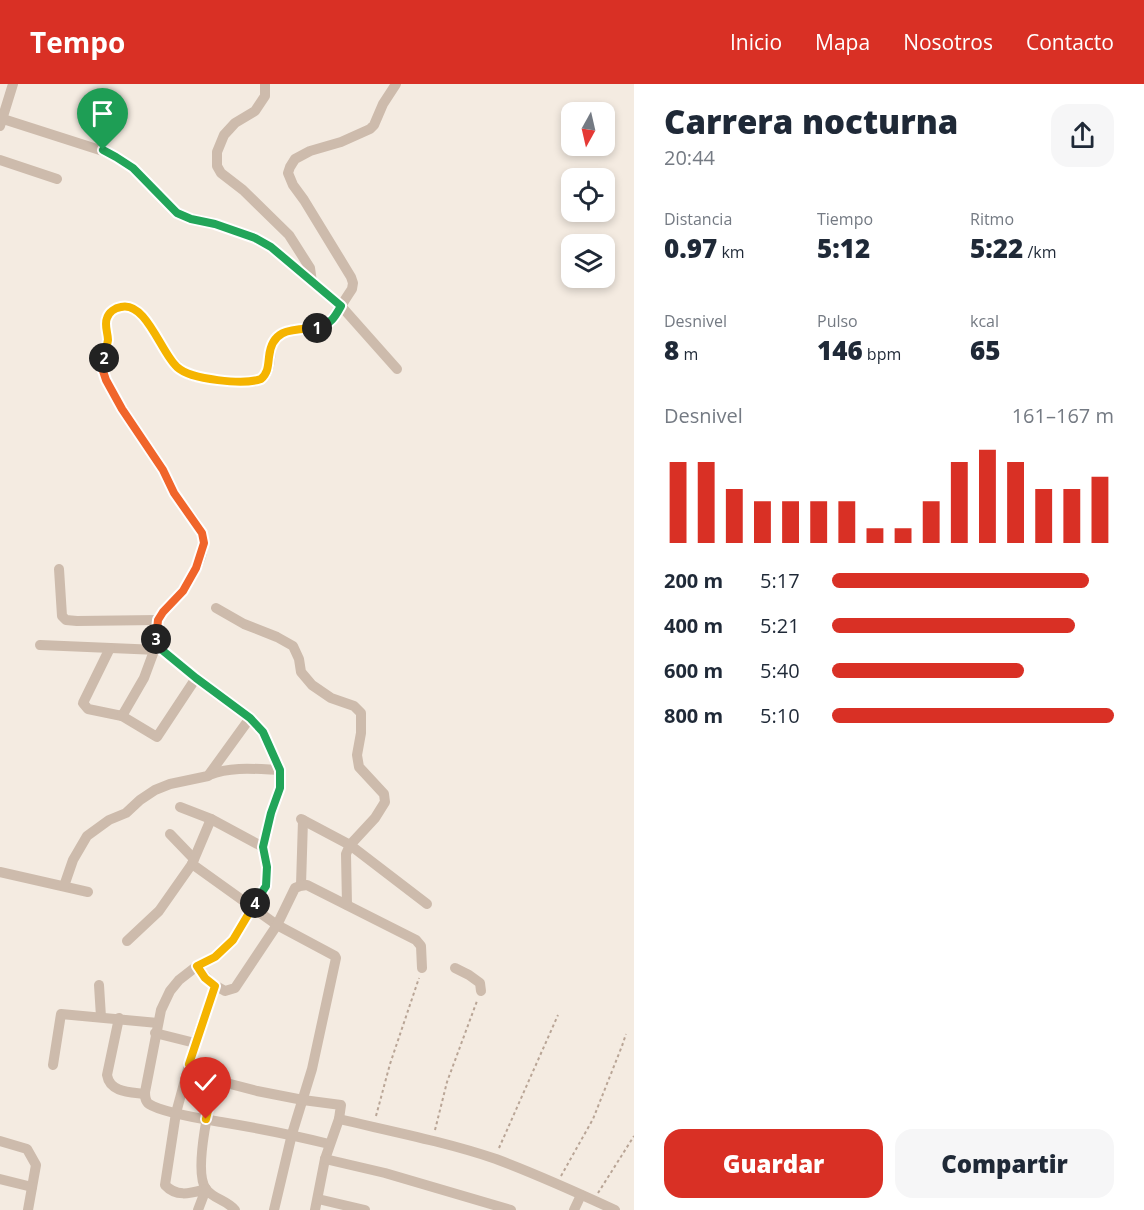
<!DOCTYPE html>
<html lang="es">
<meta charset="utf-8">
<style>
body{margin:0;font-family:"Open Sans",sans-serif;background:#f6f6f7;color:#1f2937;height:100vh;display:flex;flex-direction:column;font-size:22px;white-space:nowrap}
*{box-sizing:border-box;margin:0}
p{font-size:20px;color:#747a83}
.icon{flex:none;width:33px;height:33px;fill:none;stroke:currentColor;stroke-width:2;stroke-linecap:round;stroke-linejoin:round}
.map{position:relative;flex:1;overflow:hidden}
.sheet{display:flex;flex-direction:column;background:#fff;width:510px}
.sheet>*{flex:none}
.needle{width:39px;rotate:188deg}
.tools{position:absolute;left:561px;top:18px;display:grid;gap:12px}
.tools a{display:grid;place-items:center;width:54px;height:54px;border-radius:12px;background:#fff;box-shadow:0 3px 9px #0003;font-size:30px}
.pin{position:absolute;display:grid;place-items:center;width:51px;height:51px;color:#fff;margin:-62px -26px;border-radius:50% 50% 50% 0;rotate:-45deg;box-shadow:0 0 6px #0007}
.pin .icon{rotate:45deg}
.km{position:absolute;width:30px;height:30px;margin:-15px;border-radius:50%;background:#222;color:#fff;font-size:16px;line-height:30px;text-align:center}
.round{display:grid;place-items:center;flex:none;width:63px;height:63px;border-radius:18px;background:#f6f6f7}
.summary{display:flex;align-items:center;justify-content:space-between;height:102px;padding:0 30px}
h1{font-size:33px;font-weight:800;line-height:45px}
.stats{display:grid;grid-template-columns:repeat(3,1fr);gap:9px;height:102px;padding:6px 30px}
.stats div{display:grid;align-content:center}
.stats b{font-size:26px;font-weight:800}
.stats small{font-size:16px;font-weight:400}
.stats p{font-size:16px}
.chart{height:168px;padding:12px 30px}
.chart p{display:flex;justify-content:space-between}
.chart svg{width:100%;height:108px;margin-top:6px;stroke:#d93025;stroke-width:6}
.primary-button{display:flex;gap:12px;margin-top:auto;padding:12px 30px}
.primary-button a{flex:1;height:69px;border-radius:18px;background:#d93025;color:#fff;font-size:24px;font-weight:800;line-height:69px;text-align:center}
.primary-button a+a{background:#f6f6f7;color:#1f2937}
ul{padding:0 30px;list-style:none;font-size:20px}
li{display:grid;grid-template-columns:96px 72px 1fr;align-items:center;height:45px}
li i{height:15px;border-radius:8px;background:#d93025}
header{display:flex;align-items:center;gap:36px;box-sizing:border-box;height:84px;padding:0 30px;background:#d93025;color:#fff}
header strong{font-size:28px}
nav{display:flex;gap:33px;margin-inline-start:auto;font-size:21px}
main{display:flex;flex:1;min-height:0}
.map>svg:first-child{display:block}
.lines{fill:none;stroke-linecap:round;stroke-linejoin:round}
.path{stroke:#b9a596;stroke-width:2;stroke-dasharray:3 3;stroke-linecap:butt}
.street{stroke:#cdbbac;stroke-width:10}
.split-1-casing{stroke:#fff;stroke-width:12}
.split-2-casing{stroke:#fff;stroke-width:12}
.split-3-casing{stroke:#fff;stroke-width:12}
.split-4-casing{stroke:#fff;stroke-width:12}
.split-5-casing{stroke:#fff;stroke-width:12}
.split-1{stroke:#22a559;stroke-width:8}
.split-2{stroke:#f5b400;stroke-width:8}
.split-3{stroke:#f0652b;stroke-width:8}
.split-4{stroke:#22a559;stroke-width:8}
.split-5{stroke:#f5b400;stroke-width:8}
</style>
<header>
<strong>Tempo</strong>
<nav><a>Inicio</a><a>Mapa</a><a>Nosotros</a><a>Contacto</a></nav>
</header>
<main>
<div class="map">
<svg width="634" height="1126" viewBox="0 0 634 1126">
<rect width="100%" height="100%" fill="#f4ebe1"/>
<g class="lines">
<!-- path -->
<g class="path">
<path d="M376,1032L390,980L419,894"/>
<path d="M435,1046L447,998L477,917"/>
<path d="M499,1064L558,931"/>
<path d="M561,1092L593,1035L622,962L626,950"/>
<path d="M598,1109L634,1052"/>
</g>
<!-- street -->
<g class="street">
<path d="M265,0V12L255,27L235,39L224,51L217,68V82L221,89L243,106L289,151L310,184L312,198"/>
<path d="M0,34L103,67L116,73L133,84L177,129L191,135L215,140L237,147L254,154L271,163L341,222L397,285"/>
<path d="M0,42L13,0"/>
<path d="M0,76L57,95"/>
<path d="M59,485L62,532L66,536L77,537L158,536"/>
<path d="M216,524L244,540L277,553L293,562L299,575L301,588L312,601L331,614L354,622L361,629V649L357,671L359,683L384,710L385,718L375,734L350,761L346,770L347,821"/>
<path d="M40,561L158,566"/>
<path d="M110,564L83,619L88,625L122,632L144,594L154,567"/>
<path d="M122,632L157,653L196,594"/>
<path d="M209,691C232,682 256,685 280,686"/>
<path d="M180,723L211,735"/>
<path d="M301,735L350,761L427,820"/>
<path d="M170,750L194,775"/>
<path d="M192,780L277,841L335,872L336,874L312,985L292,1050L274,1126"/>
<path d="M0,788L88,808"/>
<path d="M301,801L303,736"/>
<path d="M64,802L73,776L87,752L109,736L126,729L140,716L155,706L170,700L208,692L250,634"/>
<path d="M127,857L159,827L192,780L211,735L263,763"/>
<path d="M197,882C205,893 212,901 225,907L235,904L277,841L295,804L300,802L307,801L416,856L421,862L422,884"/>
<path d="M455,884L469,891L480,899L481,907"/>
<path d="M99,901L101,933"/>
<path d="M119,934L107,991C110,1009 131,1008 145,1010"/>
<path d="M155,949L195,959"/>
<path d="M189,980L204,984L215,996L257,1007L303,1016L341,1021L339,1035L325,1075L315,1126"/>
<path d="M53,981L61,930L158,939"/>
<path d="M215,996C210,1017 193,1088 206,1105C213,1115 227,1116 235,1126"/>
<path d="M339,1035C390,1047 446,1058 496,1075C536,1090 576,1108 615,1126"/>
<path d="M0,1057L27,1065L36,1081L28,1126"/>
<path d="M329,1060C293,1051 257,1044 221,1038C203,1035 163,1029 149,1020C145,1017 145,1013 145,1008L161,926L170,907L179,896L197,882L215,873L233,856L266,802L267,783L263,763L271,729L280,704V686L263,648L250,634L196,594L162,566L156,558C156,551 155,543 158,536C162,525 174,517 181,508C192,495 208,467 202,450C198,438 184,424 177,413C171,404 168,394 162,384C147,360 129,337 115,312C111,304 105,296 103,287C102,275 109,264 107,251C106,239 104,226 121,223C147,217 162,278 188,290C198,295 249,301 259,296C262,295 264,293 266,290C274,277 265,259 282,249C290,245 299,245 308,244C327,243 331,239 340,224C344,217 348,211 352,205L353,199L351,193L304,116L293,101L288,89L290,83L295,75L310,67L341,58L370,45L374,41L383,20L396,0"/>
<path d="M325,1075L385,1089L511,1126"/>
<path d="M0,1095L32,1103"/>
<path d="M206,1105C191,1109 177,1114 165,1101L176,1029L195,959L215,902"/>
<path d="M318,1115L365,1126"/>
<path d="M198,1126L206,1105"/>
<path d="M574,1126L581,1111"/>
</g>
</g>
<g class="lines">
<defs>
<path id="split-1" d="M103,66L116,73L133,84L177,129L191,135L215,140L255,154L271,163L341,222C335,233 331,240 317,244"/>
<path id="split-2" d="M104,274C105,268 107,262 108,256C108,249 104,241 107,234C109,228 115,224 121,223C146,217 161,269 177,283C191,296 244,301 261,295C268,289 268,282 269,273C272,243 294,246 317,244"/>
<path id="split-3" d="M104,274L103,287L106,296L122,325L163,386L174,409L202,449L204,459L196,484L183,507L163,528L158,536L156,555"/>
<path id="split-4" d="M156,555V558L162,566L196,594L250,634L263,648L280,686V704L271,729L263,763L267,783L266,802L255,819"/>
<path id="split-5" d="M206,1035L215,996L204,984L189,980L215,902L205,894L197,882L215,873L233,856L255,819"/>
</defs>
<!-- split-1 casing -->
<use href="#split-1" class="split-1-casing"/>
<!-- split-2 casing -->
<use href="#split-2" class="split-2-casing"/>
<!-- split-3 casing -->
<use href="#split-3" class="split-3-casing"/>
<!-- split-4 casing -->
<use href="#split-4" class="split-4-casing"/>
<!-- split-5 casing -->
<use href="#split-5" class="split-5-casing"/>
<!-- split-1 -->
<use href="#split-1" class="split-1"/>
<!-- split-2 -->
<use href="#split-2" class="split-2"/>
<!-- split-3 -->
<use href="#split-3" class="split-3"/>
<!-- split-4 -->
<use href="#split-4" class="split-4"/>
<!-- split-5 -->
<use href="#split-5" class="split-5"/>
</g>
</svg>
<div class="tools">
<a><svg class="needle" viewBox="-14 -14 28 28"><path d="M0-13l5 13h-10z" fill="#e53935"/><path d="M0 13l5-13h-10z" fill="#747a83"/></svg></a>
<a><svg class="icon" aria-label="locate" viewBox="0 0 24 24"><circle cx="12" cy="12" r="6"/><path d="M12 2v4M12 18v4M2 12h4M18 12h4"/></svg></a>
<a><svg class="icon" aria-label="layers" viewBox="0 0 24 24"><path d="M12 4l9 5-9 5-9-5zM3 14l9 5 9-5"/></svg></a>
</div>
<div class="pin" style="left:103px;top:66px;background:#1e9e55"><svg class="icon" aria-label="arrive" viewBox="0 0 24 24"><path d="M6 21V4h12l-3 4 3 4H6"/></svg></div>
<div class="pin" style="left:206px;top:1035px;background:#d93025"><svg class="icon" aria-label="check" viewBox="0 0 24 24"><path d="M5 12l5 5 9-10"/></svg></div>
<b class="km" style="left:317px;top:244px">1</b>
<b class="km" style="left:104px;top:274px">2</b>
<b class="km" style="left:156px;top:555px">3</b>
<b class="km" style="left:255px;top:819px">4</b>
</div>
<section class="sheet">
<div class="summary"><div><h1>Carrera nocturna</h1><p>20:44</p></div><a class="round"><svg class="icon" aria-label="share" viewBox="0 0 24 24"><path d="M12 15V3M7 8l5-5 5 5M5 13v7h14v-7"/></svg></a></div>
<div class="stats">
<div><p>Distancia</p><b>0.97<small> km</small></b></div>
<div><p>Tiempo</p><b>5:12</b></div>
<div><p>Ritmo</p><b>5:22<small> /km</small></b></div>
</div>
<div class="stats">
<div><p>Desnivel</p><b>8<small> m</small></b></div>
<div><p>Pulso</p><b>146<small> bpm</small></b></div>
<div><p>kcal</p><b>65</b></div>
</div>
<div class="chart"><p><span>Desnivel</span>161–167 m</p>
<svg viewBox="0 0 160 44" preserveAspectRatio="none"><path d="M5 44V11M15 44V11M25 44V22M35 44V27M45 44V27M55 44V27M65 44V27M75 44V38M85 44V38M95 44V27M105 44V11M115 44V6M125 44V11M135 44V22M145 44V22M155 44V17"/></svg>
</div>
<ul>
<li><b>200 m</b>5:17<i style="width:91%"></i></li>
<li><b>400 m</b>5:21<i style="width:86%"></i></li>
<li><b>600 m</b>5:40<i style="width:68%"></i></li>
<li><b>800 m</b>5:10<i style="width:100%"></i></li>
</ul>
<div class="primary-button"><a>Guardar</a><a>Compartir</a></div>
</section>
</main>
